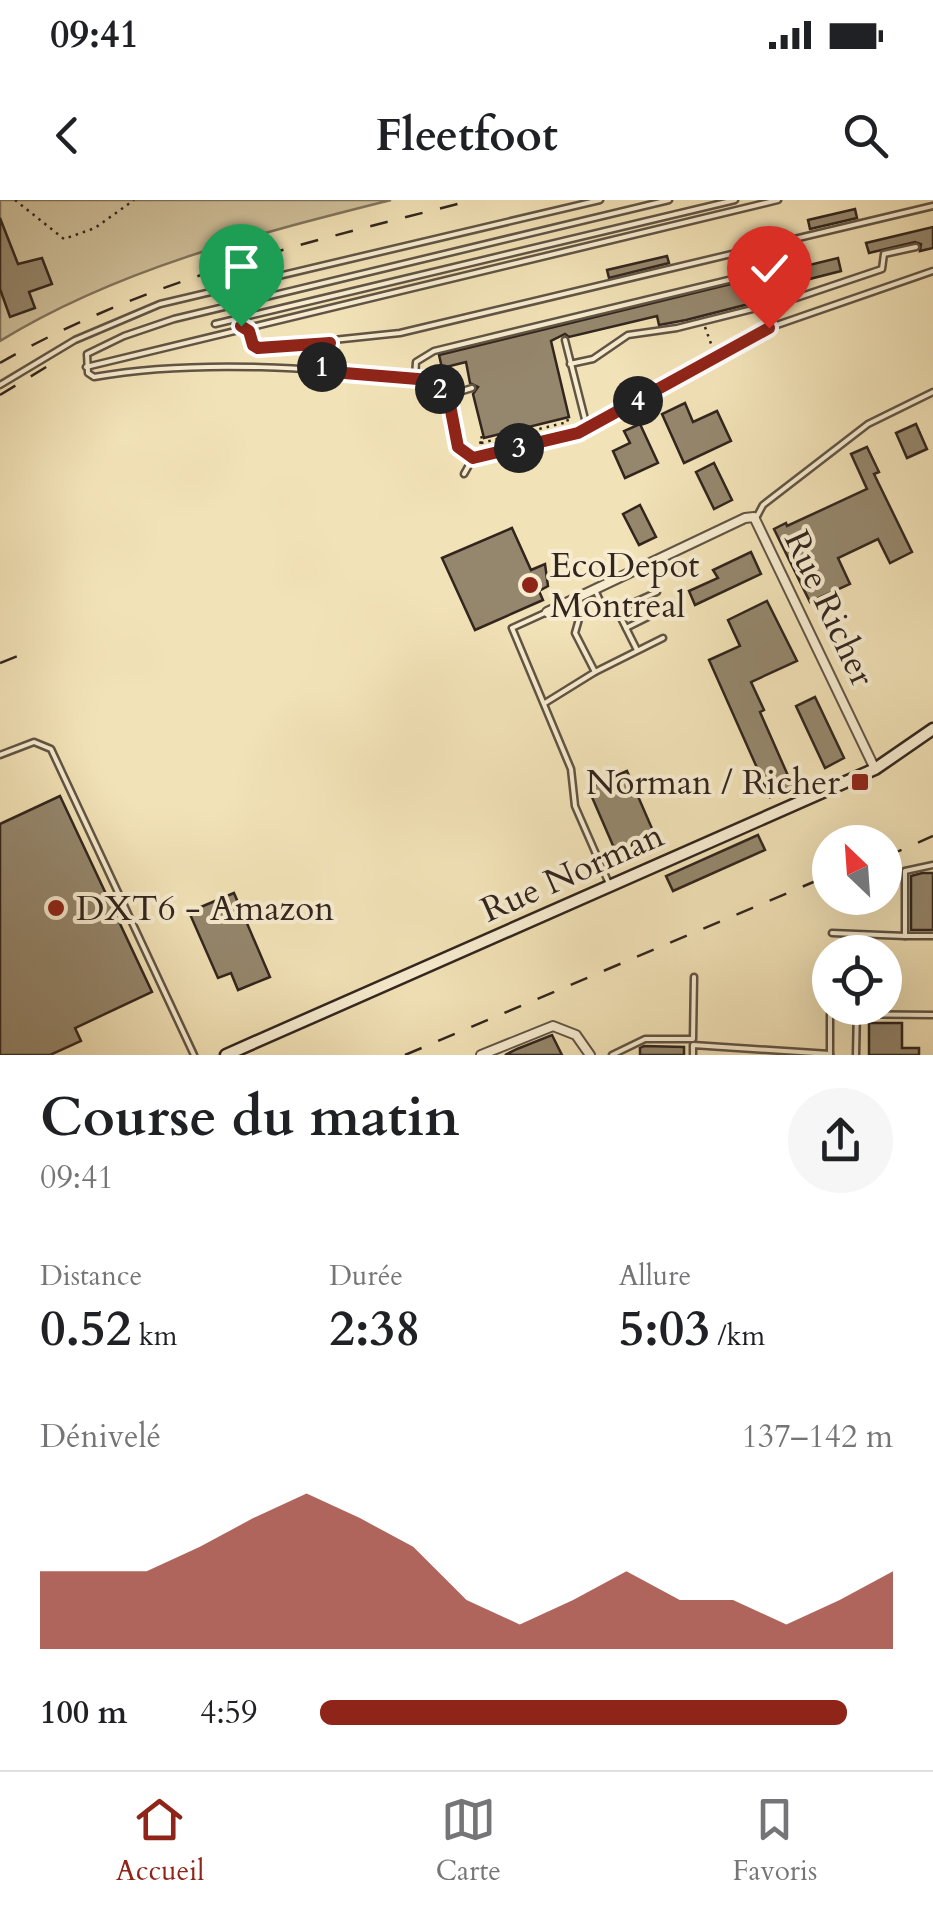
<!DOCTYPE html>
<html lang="fr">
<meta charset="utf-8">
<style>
body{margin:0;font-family:Cardo,serif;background:#f6f6f6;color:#202124;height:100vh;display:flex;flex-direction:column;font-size:38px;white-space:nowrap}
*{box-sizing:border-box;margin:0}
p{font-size:32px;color:#757577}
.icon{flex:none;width:55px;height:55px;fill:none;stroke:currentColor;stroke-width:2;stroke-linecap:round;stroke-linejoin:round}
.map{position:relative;height:855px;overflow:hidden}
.panel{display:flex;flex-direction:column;background:#fff;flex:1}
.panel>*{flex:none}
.needle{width:65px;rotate:335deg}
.tools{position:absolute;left:812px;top:625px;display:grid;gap:20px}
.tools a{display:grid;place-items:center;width:90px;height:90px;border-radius:50%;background:#fff;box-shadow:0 10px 40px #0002;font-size:50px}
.pin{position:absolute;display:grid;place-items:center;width:85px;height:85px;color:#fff;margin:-102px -42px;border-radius:50% 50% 50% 0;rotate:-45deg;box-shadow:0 0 10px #0007}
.pin .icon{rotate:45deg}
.km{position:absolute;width:50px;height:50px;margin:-25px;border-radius:50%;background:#222;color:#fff;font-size:28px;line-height:50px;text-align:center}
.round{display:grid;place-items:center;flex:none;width:105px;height:105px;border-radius:52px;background:#f6f6f6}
.head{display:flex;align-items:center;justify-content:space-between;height:170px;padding:0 40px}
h1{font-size:55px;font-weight:700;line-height:75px}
.stats{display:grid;grid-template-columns:repeat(3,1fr);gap:15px;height:170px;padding:10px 40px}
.stats div{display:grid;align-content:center}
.stats b{font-size:50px;font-weight:700}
.stats small{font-size:28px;font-weight:400}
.stats p{font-size:28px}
.chart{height:280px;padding:20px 40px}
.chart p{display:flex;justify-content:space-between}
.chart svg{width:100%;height:180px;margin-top:10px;fill:#8f2418;opacity:.7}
ul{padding:0 40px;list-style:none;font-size:32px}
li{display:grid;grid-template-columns:160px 120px 1fr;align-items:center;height:75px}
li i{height:25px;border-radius:12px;background:#8f2418}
.status{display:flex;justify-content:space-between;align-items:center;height:70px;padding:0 50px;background:#fff;direction:ltr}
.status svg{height:28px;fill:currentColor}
header{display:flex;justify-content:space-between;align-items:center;height:130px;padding:0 40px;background:#fff;font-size:45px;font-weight:700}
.menu{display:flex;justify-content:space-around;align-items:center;height:140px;border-top:2px solid #e0e0e0;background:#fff;font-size:28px;color:#757577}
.menu a{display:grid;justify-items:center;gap:5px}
.menu .on{color:#8f2418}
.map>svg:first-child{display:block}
.green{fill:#d1c29d;stroke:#81745d;stroke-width:2.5}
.building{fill:#95876d;stroke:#31251d;stroke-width:2.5}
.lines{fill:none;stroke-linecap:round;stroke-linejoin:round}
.lane-casing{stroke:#615444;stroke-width:9}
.street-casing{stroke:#615444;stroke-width:12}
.secondary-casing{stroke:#31251d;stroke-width:15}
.path{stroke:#31251d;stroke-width:2.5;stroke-dasharray:2.5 5;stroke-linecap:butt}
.lane{stroke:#f7ecd0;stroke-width:4}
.street{stroke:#f7ecd0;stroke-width:8}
.secondary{stroke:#f7ecd0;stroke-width:10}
.rail{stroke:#31251d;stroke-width:2.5;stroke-dasharray:18 18;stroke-linecap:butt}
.route-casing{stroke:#fff;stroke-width:20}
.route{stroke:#8f2418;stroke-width:12}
.poi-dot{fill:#8f2418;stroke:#f7ecd0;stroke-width:4}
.labels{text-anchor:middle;stroke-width:8;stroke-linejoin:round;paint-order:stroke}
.poi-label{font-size:35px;fill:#31251d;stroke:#f7ecd0;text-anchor:start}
.street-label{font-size:35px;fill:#31251d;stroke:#f7ecd0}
</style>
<div class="status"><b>09:41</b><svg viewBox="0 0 49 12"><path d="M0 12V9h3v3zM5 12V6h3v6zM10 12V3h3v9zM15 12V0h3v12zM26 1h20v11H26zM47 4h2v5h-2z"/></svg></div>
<header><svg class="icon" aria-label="back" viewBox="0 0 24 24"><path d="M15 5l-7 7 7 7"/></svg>Fleetfoot<svg class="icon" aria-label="search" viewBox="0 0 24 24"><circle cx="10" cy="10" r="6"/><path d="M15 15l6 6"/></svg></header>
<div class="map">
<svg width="933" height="855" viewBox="0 0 933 855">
<rect width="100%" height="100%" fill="#f2e2b7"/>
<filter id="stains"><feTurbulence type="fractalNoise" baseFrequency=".002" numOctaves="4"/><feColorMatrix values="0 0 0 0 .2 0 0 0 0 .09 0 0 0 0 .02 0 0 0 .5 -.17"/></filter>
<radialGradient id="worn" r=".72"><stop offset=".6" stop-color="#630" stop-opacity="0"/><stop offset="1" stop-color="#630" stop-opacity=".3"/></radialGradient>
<!-- green -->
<path class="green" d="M0,0H391C257,34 119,68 0,141Z"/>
<!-- building -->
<g class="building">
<path d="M855,9L857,18L810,29L808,20Z"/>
<path d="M0,18L18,64L42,58L52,84L29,92L35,108L10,117L0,89Z"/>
<path d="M933,27V48L920,51L921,44L915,42L869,53L866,43Z"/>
<path d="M667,56L669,63L609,78L607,70Z"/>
<path d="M838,58L841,71L790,84L792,93L686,120L659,125L657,116L569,137L565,134L551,141L569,217L484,238L473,194L478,187L470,183L466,162L442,168L439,155Z"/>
<path d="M685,203L693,222L717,211L731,241L684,263L662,214Z"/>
<path d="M640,224L658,263L625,278L613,251L630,243L624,231Z"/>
<path d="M916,224L927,249L907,258L896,233Z"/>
<path d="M867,247L879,272L874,274L912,352L890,363L878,339L838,358L850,384L810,402L774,329L786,323L787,326L867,289L851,254Z"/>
<path d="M714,263L732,300L714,309L696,272Z"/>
<path d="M640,305L656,337L639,345L623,314Z"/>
<path d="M512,328L531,370L545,364L548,386L539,391L543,400L475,430L442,358Z"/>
<path d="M751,352L761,374L695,405L689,391L718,378L713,370Z"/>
<path d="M767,401L797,461L751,482L764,510L760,512L793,587L770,597L709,460L740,446L728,420Z"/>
<path d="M815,497L844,558L825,568L796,506Z"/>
<path d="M627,571L657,640L618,657L588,588Z"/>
<path d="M60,596L152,792L75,828L81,841L50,855H0V624Z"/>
<path d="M758,635L765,650L673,691L666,676Z"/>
<path d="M922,673H933V730H911V676Z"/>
<path d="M234,693L270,777L238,790L231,773L218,778L189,712Z"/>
<path d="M869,823H902V848H919V855H869Z"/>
<path d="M552,835L562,855H505L517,849Z"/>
<path d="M644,846L684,847V855H640V848Z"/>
</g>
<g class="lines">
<defs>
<g id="lane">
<path d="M232,104C237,121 250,129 253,145L257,148L400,133L933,6"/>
<path d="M215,124L735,0"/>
<path d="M565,140L587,227"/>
<path d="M570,164L593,159L628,135L677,128L796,98L882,69L884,54L916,47"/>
<path d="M86,167L778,0"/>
<path d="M320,171L330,143"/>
<path d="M415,178L416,162L434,151L774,69"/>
<path d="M0,185L75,140L160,104L600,0"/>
<path d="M472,188L456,193L448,203L457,244L468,257H482L578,233L774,126L933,71"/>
<path d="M449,200L428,179C320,169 201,158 94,177L88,173L87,154L124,136L174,119L669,0"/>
<path d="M464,274L473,258"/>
<path d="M756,318L763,305L868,224L933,192"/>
<path d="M596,392L601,403L617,410"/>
<path d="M574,399L581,412L575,433L595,472"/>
<path d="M547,412L512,428L571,569L575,606L610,686"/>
<path d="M626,428L658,412"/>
<path d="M637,450L617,410L657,392"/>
<path d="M545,503L595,472L663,438"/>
<path d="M0,555L34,542L51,549L194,855"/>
<path d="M933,665L905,671V736H933"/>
<path d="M832,733L905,736"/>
<path d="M612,855L645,839H693L694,777"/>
<path d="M693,855V845L830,854"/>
<path d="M830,855V814L933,815"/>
<path d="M856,855L857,808"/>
</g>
<g id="street">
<path d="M547,412L745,318L754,317L875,569"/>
<path d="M481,855L553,826L576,835L590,855"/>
</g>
<path id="secondary" d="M226,855L875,569L933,529"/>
</defs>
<!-- lane casing -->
<use href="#lane" class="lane-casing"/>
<!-- street casing -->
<use href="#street" class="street-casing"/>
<!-- secondary casing -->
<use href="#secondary" class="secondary-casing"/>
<!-- path -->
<g class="path">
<path d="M15,0L64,39L95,28L134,0"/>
<path d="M705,127L714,152"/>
<path d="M481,243L568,222L567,218"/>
<path d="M483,251L479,238L483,237"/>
</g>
<!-- lane -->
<use href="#lane" class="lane"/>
<!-- street -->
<use href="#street" class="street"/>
<!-- secondary -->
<use href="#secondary" class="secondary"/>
<!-- rail -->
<g class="rail">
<path d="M0,163C148,78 310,42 473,0"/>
<path d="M0,195L56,161"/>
<path d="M0,463L20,455"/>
<path d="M885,657L933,636"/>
<path d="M405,855L830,675"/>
</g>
</g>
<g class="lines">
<defs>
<path id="route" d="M241,126L249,131L253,145L258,148L330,143L320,171L430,180L449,200L458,247L473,258L578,233L769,128"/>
</defs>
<!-- route casing -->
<use href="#route" class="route-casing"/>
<!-- route -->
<use href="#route" class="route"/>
</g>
<!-- markers -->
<g class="poi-dot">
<circle cx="530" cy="385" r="10"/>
<rect x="850" y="572" width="20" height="20" rx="5"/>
<circle cx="56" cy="708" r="10"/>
</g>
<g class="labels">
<!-- poi labels -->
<g class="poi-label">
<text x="550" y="377">EcoDepot<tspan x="550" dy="40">Montreal</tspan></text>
<text x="840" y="594" text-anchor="end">Norman / Richer</text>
<text x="76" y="720">DXT6 - Amazon</text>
</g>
<!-- street labels -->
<g class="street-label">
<text transform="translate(830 408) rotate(65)" y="12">Rue Richer</text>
<text transform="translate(572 672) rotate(-24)" y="12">Rue Norman</text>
</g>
</g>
<rect width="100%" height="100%" filter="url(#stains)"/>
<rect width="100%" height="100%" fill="url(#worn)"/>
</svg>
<div class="tools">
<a><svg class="needle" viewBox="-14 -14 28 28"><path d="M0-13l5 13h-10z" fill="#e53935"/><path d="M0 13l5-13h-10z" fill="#757577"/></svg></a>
<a><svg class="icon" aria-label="locate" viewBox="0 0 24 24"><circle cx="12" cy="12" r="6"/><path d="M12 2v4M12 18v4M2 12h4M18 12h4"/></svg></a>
</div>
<div class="pin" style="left:241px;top:126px;background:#1e9e55"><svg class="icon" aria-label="arrive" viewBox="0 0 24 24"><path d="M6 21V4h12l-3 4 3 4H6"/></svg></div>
<div class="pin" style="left:769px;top:128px;background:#d93025"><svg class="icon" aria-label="check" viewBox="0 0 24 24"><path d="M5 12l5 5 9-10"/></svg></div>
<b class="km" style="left:322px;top:167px">1</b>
<b class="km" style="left:440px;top:189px">2</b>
<b class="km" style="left:519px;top:248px">3</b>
<b class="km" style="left:638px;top:201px">4</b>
</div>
<section class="panel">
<div class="head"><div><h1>Course du matin</h1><p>09:41</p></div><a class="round"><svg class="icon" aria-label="share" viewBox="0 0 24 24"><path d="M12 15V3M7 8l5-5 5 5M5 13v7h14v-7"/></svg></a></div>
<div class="stats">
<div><p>Distance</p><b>0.52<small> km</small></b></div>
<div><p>Durée</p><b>2:38</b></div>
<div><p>Allure</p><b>5:03<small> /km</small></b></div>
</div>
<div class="chart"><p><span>Dénivelé</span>137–142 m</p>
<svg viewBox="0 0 160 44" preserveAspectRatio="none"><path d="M0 44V25L10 25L20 25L30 19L40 12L50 6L60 12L70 19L80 32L90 38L100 32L110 25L120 32L130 32L140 38L150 32L160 25V44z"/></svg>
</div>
<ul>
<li><b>100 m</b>4:59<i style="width:92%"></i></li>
</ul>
</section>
<nav class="menu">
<a class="on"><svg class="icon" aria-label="home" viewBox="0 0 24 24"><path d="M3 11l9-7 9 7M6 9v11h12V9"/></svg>Accueil</a>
<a><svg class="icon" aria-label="map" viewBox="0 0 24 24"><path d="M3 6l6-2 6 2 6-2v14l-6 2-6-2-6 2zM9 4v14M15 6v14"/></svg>Carte</a>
<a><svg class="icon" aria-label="saved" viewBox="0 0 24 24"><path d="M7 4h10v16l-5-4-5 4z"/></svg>Favoris</a>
</nav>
